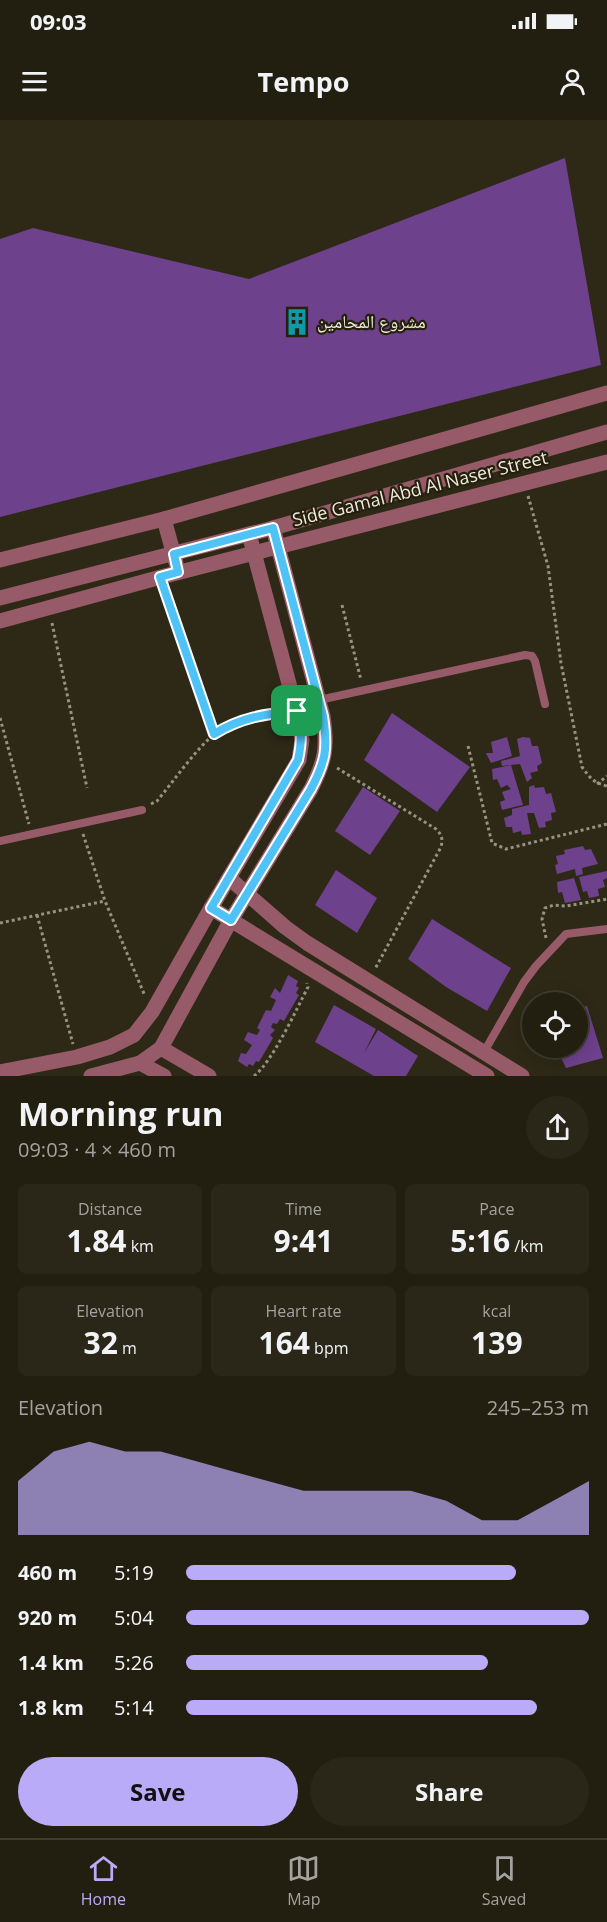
<!DOCTYPE html>
<meta charset="utf-8">
<style>
body{margin:0;font-family:"Open Sans","Noto Naskh Arabic",sans-serif;background:#2a2719;color:#f1f3f6;height:100vh;display:flex;flex-direction:column;font-size:22px;white-space:nowrap}
*{box-sizing:border-box;margin:0}
p{font-size:20px;color:#a2a29f}
.icon{flex:none;width:33px;height:33px;fill:none;stroke:currentColor;stroke-width:2;stroke-linecap:round;stroke-linejoin:round}
.map{position:relative;height:956px;overflow:hidden}
.side{display:flex;flex-direction:column;background:#221f10;flex:1}
.side>*{flex:none}
.tools{position:absolute;left:522px;top:872px;display:grid;gap:12px}
.tools a{display:grid;place-items:center;width:66px;height:66px;border-radius:50%;background:#221f10;box-shadow:0 3px 15px #0003,0 0 0 2px #3f3d30;font-size:30px}
.pin{position:absolute;display:grid;place-items:center;width:51px;height:51px;color:#fff;margin:-26px;border-radius:12px;box-shadow:0 3px 9px #0006}
.round{display:grid;place-items:center;flex:none;width:63px;height:63px;border-radius:32px;background:#2a2719}
.summary{display:flex;align-items:center;justify-content:space-between;height:102px;padding:0 18px}
h1{font-size:33px;font-weight:700;line-height:45px}
.stats{display:grid;grid-template-columns:repeat(3,1fr);gap:9px;height:102px;padding:6px 18px}
.stats div{display:grid;align-content:center;border-radius:9px;background:#2a2719;text-align:center}
.stats b{font-size:30px;font-weight:700}
.stats small{font-size:16px;font-weight:400}
.stats p{font-size:16px}
.chart{height:168px;padding:12px 18px}
.chart p{display:flex;justify-content:space-between}
.chart svg{width:100%;height:108px;margin-top:6px;fill:#b9abf7;opacity:.7}
.cta{display:flex;gap:12px;margin-top:auto;padding:12px 18px}
.cta a{flex:1;height:69px;border-radius:36px;background:#b9abf7;color:#111;font-size:24px;font-weight:700;line-height:69px;text-align:center}
.cta a+a{background:#2a2719;color:#f1f3f6}
ul{padding:0 18px;list-style:none;font-size:20px}
li{display:grid;grid-template-columns:96px 72px 1fr;align-items:center;height:45px}
li i{height:15px;border-radius:8px;background:#b9abf7}
.status{display:flex;justify-content:space-between;align-items:center;height:42px;padding:0 30px;background:#221f10;direction:ltr}
.status svg{height:16px;fill:currentColor}
header{display:flex;justify-content:space-between;align-items:center;height:78px;padding:0 18px;background:#221f10;font-size:27px;font-weight:700}
.tab-bar{display:flex;justify-content:space-around;align-items:center;height:84px;border-top:2px solid #3f3d30;background:#221f10;font-size:16px;color:#a2a29f}
.tab-bar a{display:grid;justify-items:center;gap:3px}
.tab-bar .selected{color:#b9abf7}
.map>svg:first-child{display:block}
.building{fill:#6d418b}
.lines{fill:none;stroke-linecap:round;stroke-linejoin:round}
.path{stroke:#969282;stroke-width:3;stroke-dasharray:3 3;stroke-linecap:butt}
.lane{stroke:#975a68;stroke-width:8}
.street{stroke:#975a68;stroke-width:15}
.route-casing{stroke:#fff;stroke-width:12}
.route{stroke:#4fc3f7;stroke-width:8}
.labels{text-anchor:middle;stroke-width:4.5;stroke-linejoin:round;paint-order:stroke}
.poi-label{font-size:18px;fill:#edeade;stroke:#251f0d;text-anchor:start}
.street-label{font-size:18px;fill:#edeade;stroke:#251f0d}
</style>
<div class="status"><b>09:03</b><svg viewBox="0 0 49 12"><path d="M0 12V9h3v3zM5 12V6h3v6zM10 12V3h3v9zM15 12V0h3v12zM26 1h20v11H26zM47 4h2v5h-2z"/></svg></div>
<header><svg class="icon" aria-label="menu" viewBox="0 0 24 24"><path d="M4 6h16M4 12h16M4 18h16"/></svg>Tempo<svg class="icon" aria-label="person" viewBox="0 0 24 24"><circle cx="12" cy="8" r="4"/><path d="M4 21q1-7 8-7t8 7"/></svg></header>
<div class="map">
<svg width="607" height="956" viewBox="0 0 607 956">
<rect width="100%" height="100%" fill="#2e2916"/>
<!-- building -->
<g class="building">
<path d="M565,38L601,245L0,397V119L33,108L249,159Z"/>
<path d="M392,593L470,647L437,692L364,640Z"/>
<path d="M507,617L512,636L491,643L486,633H493L491,622Z"/>
<path d="M523,617L530,618L532,626H538L542,643L537,646L538,651L530,653L532,658L527,662L520,644L502,646L501,641L520,636L517,619Z"/>
<path d="M511,645L523,685L502,690L500,682L505,680L502,672L511,669L507,665L501,668L497,659L493,660L492,649Z"/>
<path d="M534,665L535,668L544,667L546,674L551,673L556,692L551,693L552,700L545,702L546,707L539,708L534,693H527L531,714L522,715L521,711L513,713L512,707H506L504,698L512,695V689L529,685V667Z"/>
<path d="M363,667L400,691L370,735L335,711Z"/>
<path d="M583,726L585,730L591,729L598,744L582,748L583,754L576,756L575,749L557,754L555,745L558,744L556,736L565,734L564,730Z"/>
<path d="M336,750L377,778L357,813L315,785Z"/>
<path d="M607,751V758L603,760L605,767L598,769L599,776L589,778L587,771L583,772L579,757Z"/>
<path d="M574,758L581,780L565,783L562,772L558,773L557,762Z"/>
<path d="M432,799L511,848L487,891L446,867L408,839Z"/>
<path d="M288,855L298,861L296,866L299,868L296,873L299,875L284,901L280,899L277,904L273,903L271,907L275,910L270,915L273,918L259,942L256,941L253,946L249,944L247,947L238,941L241,933L246,934L252,925L244,920L248,912L257,915L260,910L257,908L266,890L271,891L276,880L270,877L275,868L280,873Z"/>
<path d="M334,885L376,909L364,933L378,910L418,936L406,956H374L315,922Z"/>
<path d="M587,886L603,938L566,948L556,927H578V888Z"/>
</g>
<g class="lines">
<!-- path -->
<g class="path">
<path d="M528,376L548,446L561,543L582,647C590,658 594,663 607,666"/>
<path d="M165,471L214,614"/>
<path d="M342,485L361,560"/>
<path d="M52,503L87,668"/>
<path d="M0,598L29,704"/>
<path d="M468,626L492,723L506,729L607,704"/>
<path d="M337,648L436,709C442,715 443,719 441,727L375,849"/>
<path d="M597,664L607,656"/>
<path d="M151,684L157,681C173,662 198,626 216,613C235,599 259,595 282,592"/>
<path d="M83,714L105,781L145,876"/>
<path d="M37,795L73,924"/>
<path d="M0,803L105,781"/>
<path d="M546,818L542,799L545,788L554,785L566,786L607,779"/>
<path d="M254,956C273,941 296,890 308,867L307,863"/>
</g>
<!-- lane -->
<g class="lane">
<path d="M319,580L525,535L532,536L535,541L545,584"/>
<path d="M0,721L142,690"/>
<path d="M484,932L524,862L536,846L566,814L607,809"/>
</g>
<!-- street -->
<g class="street">
<path d="M164,399L176,443"/>
<path d="M0,440L164,399L607,273"/>
<path d="M0,478L273,408L607,312"/>
<path d="M0,501L161,457L607,342"/>
<path d="M229,758L285,807L307,823L522,956"/>
<path d="M211,788L487,956"/>
<path d="M161,928L209,956"/>
<path d="M140,943L164,956"/>
<path d="M0,952L77,937L110,927L134,915L152,892L211,788L299,640L302,620L299,601L249,414"/>
<path d="M91,956L140,943L161,928L231,800L311,669C325,641 328,628 323,596L273,408"/>
</g>
</g>
<g class="lines">
<defs>
<path id="route" d="M273,408L323,596C328,628 326,641 311,669L231,800L211,788L298,640C302,621 302,610 297,591C265,594 242,597 214,614L160,457L178,452L174,434Z"/>
</defs>
<!-- route casing -->
<use href="#route" class="route-casing"/>
<!-- route -->
<use href="#route" class="route"/>
</g>
<!-- icons -->
<defs>
<symbol id="building-bare" viewBox="-9 -9 18 18"><path d="M-4-6H4V6H1V3H-1V6H-4ZM-2.5-4.3h1.7v1.8h-1.7ZM.8-4.3h1.7v1.8H.8ZM-2.5-1h1.7V.8h-1.7ZM.8-1h1.7V.8H.8Z" fill="#0f9aa8" stroke="#251f0d" stroke-width="2.5" paint-order="stroke"/></symbol>
</defs>
<g fill-rule="evenodd">
<use href="#building-bare" x="278" y="183" width="38" height="38"/>
</g>
<g class="labels">
<!-- poi labels -->
<g class="poi-label">
<text x="317" y="208">مشروع المحامين</text>
</g>
<!-- street labels -->
<g class="street-label">
<text transform="translate(420 369) rotate(-14)" y="6">Side Gamal Abd Al Naser Street</text>
</g>
</g>
</svg>
<div class="tools">
<a><svg class="icon" aria-label="locate" viewBox="0 0 24 24"><circle cx="12" cy="12" r="6"/><path d="M12 2v4M12 18v4M2 12h4M18 12h4"/></svg></a>
</div>
<div class="pin" style="left:297px;top:591px;background:#1e9e55"><svg class="icon" aria-label="arrive" viewBox="0 0 24 24"><path d="M6 21V4h12l-3 4 3 4H6"/></svg></div>
</div>
<section class="side">
<div class="summary"><div><h1>Morning run</h1><p>09:03 · 4 × 460 m</p></div><a class="round"><svg class="icon" aria-label="share" viewBox="0 0 24 24"><path d="M12 15V3M7 8l5-5 5 5M5 13v7h14v-7"/></svg></a></div>
<div class="stats">
<div><p>Distance</p><b>1.84<small> km</small></b></div>
<div><p>Time</p><b>9:41</b></div>
<div><p>Pace</p><b>5:16<small> /km</small></b></div>
</div>
<div class="stats">
<div><p>Elevation</p><b>32<small> m</small></b></div>
<div><p>Heart rate</p><b>164<small> bpm</small></b></div>
<div><p>kcal</p><b>139</b></div>
</div>
<div class="chart"><p><span>Elevation</span>245–253 m</p>
<svg viewBox="0 0 160 44" preserveAspectRatio="none"><path d="M0 44V22L10 10L20 6L30 10L40 10L50 14L60 18L70 22L80 26L90 26L100 26L110 26L120 30L130 38L140 38L150 30L160 22V44z"/></svg>
</div>
<ul>
<li><b>460 m</b>5:19<i style="width:82%"></i></li>
<li><b>920 m</b>5:04<i style="width:100%"></i></li>
<li><b>1.4 km</b>5:26<i style="width:75%"></i></li>
<li><b>1.8 km</b>5:14<i style="width:87%"></i></li>
</ul>
<div class="cta"><a>Save</a><a>Share</a></div>
</section>
<nav class="tab-bar">
<a class="selected"><svg class="icon" aria-label="home" viewBox="0 0 24 24"><path d="M3 11l9-7 9 7M6 9v11h12V9"/></svg>Home</a>
<a><svg class="icon" aria-label="map" viewBox="0 0 24 24"><path d="M3 6l6-2 6 2 6-2v14l-6 2-6-2-6 2zM9 4v14M15 6v14"/></svg>Map</a>
<a><svg class="icon" aria-label="saved" viewBox="0 0 24 24"><path d="M7 4h10v16l-5-4-5 4z"/></svg>Saved</a>
</nav>
